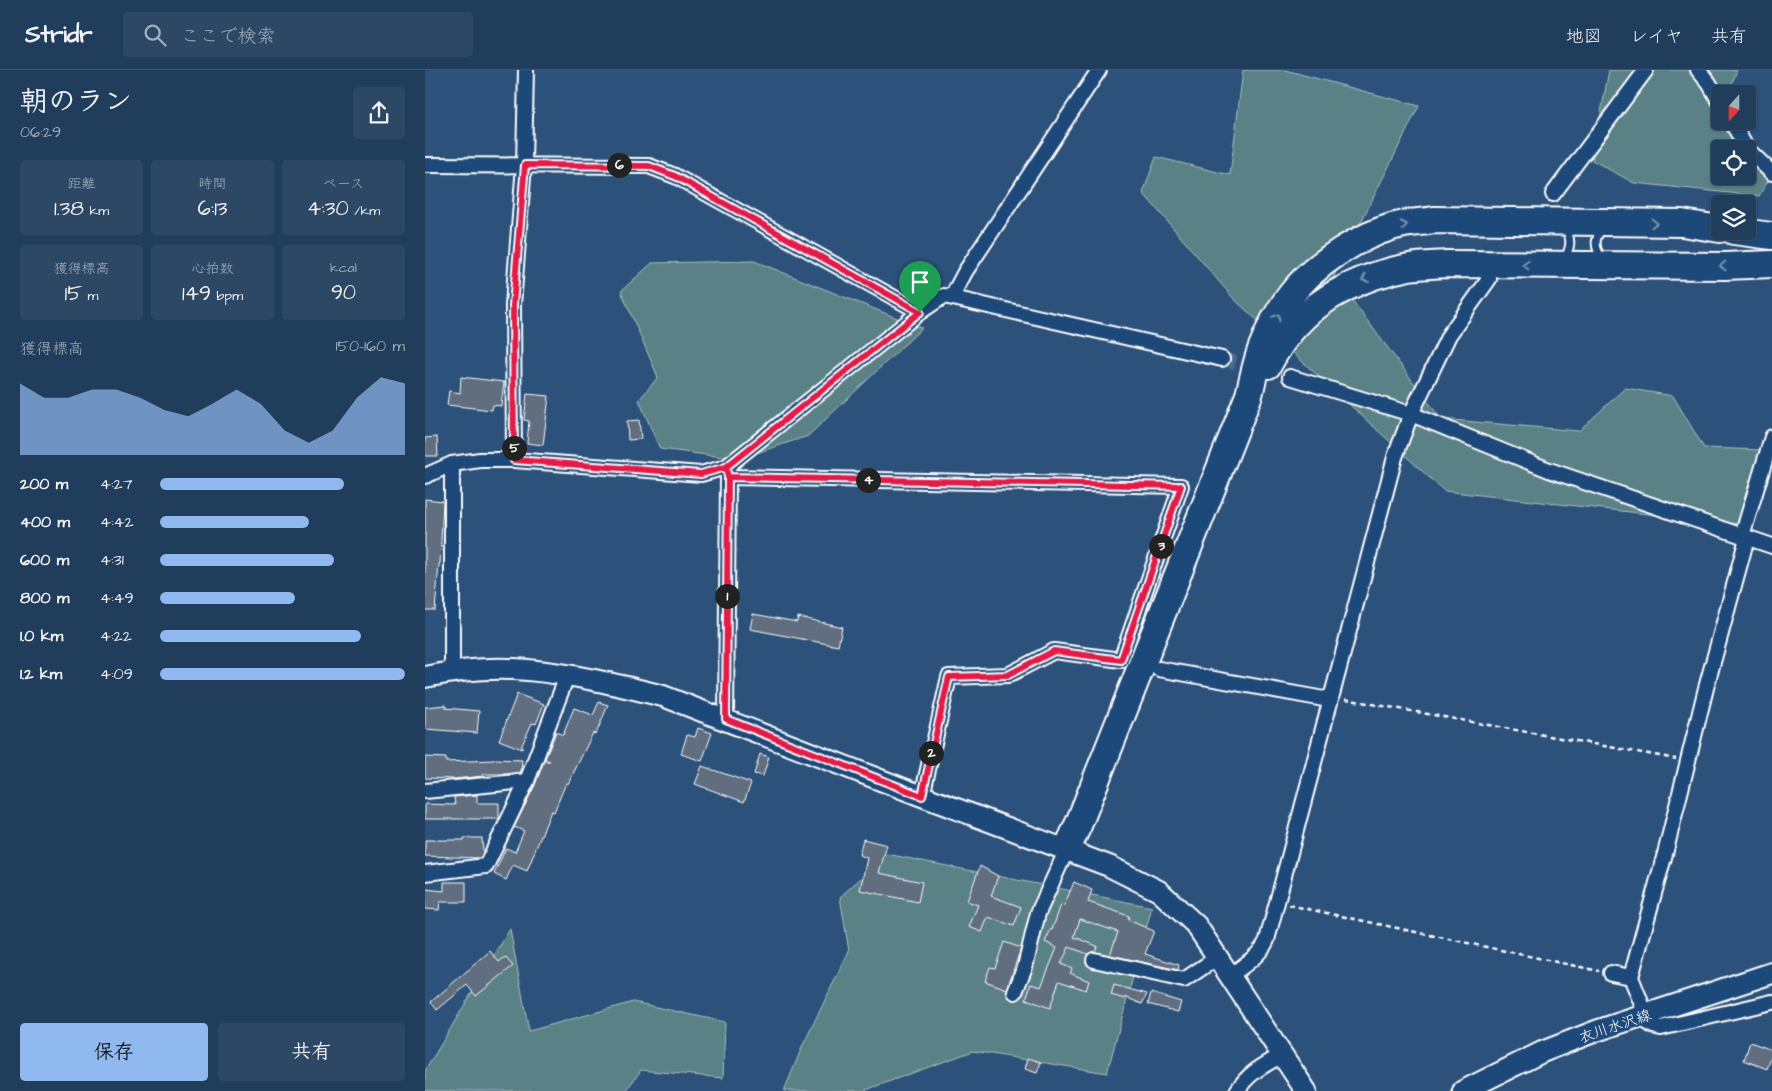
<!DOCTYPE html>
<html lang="ja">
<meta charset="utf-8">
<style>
body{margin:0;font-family:"Architects Daughter","Klee One",sans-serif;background:#2d4865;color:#f1f3f6;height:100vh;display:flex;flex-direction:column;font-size:19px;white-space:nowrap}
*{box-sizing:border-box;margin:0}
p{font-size:16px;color:#a2aebb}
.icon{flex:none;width:28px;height:28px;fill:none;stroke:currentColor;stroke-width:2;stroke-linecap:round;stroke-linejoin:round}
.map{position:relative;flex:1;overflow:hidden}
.side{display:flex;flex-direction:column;background:#213d5c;width:425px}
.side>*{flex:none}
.needle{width:32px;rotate:201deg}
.buttons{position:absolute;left:1286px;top:15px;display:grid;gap:10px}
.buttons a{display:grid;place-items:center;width:45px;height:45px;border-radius:5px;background:#213d5c;box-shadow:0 1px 4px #0004,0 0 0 1px #3e5672;font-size:25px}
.pin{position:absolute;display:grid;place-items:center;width:42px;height:42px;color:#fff;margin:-51px -21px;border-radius:50% 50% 50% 0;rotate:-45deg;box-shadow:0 0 5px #0007}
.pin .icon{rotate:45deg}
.km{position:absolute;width:25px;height:25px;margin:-12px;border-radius:50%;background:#222;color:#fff;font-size:14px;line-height:25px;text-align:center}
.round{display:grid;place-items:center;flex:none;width:52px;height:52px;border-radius:5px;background:#2d4865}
.summary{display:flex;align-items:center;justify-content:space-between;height:85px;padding:0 20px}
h1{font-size:28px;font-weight:600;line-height:38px}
.metrics{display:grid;grid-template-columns:repeat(3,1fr);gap:8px;height:85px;padding:5px 20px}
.metrics div{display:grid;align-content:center;border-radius:5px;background:#2d4865;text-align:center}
.metrics b{font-size:21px;font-weight:600}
.metrics small{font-size:14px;font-weight:400}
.metrics p{font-size:14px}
.chart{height:140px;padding:10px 20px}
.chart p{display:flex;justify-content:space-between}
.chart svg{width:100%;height:90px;margin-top:5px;fill:#90b9f0;opacity:.7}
.action{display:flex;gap:10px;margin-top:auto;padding:10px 20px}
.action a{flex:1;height:58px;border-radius:5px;background:#90b9f0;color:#111;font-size:20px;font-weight:600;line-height:58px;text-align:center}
.action a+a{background:#2d4865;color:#f1f3f6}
ul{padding:0 20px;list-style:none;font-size:16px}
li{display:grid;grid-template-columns:80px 60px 1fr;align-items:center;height:38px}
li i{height:12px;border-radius:6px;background:#90b9f0}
header{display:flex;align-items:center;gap:30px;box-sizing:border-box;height:70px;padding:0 25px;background:#213d5c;border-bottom:1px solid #3e5672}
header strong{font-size:24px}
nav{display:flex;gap:28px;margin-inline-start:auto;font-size:18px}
.search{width:350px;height:45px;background:#2d4865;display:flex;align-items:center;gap:12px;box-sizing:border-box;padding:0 18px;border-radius:5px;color:#a2aebb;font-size:19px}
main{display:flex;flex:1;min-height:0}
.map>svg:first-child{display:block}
.green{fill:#5a8186;stroke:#acc0c2}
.building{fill:#606e80;stroke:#fff}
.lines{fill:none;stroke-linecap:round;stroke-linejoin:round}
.street-tunnel{stroke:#4c6b8f;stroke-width:14;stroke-dasharray:14 7;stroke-linecap:butt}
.lane-casing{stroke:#fff;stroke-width:11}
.street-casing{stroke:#fff;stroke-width:18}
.secondary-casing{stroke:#fff;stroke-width:24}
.highway-casing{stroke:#fff;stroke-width:30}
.path{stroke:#fff;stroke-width:2.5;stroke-dasharray:5 4;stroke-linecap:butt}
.lane{stroke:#1f4a7a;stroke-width:7}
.street{stroke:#1f4a7a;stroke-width:14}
.secondary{stroke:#1f4a7a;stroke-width:20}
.highway{stroke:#1f4a7a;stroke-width:26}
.oneway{stroke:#7992af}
.route-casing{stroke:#fff;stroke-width:10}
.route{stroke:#e11d48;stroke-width:6}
.labels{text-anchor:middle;stroke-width:4;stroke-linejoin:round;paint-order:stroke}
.street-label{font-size:15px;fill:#fff;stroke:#1f4a7a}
</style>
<header>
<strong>Stridr</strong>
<div class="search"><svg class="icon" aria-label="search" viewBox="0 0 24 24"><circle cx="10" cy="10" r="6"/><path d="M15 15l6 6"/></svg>ここで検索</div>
<nav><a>地図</a><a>レイヤ</a><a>共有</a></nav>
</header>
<main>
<section class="side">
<div class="summary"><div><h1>朝のラン</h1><p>06:29</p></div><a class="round"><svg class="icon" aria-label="share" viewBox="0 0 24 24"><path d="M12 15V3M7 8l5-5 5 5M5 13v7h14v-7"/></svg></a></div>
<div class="metrics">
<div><p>距離</p><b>1.38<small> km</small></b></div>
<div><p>時間</p><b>6:13</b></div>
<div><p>ペース</p><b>4:30<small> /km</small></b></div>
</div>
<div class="metrics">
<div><p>獲得標高</p><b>15<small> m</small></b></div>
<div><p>心拍数</p><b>149<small> bpm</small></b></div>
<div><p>kcal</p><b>90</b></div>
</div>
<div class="chart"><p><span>獲得標高</span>150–160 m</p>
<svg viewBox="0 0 160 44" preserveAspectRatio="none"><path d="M0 44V9L10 16L20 16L30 12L40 12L50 16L60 22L70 25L80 19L90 12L100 19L110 32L120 38L130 32L140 16L150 6L160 9V44z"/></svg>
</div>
<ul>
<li><b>200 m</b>4:27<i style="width:75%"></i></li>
<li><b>400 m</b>4:42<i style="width:61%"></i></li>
<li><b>600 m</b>4:31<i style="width:71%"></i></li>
<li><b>800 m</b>4:49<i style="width:55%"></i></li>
<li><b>1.0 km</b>4:22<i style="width:82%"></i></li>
<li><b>1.2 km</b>4:09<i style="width:100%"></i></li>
</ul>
<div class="action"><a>保存</a><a>共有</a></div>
</section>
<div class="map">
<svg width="1347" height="1021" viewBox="0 0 1347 1021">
<rect width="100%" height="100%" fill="#2c517b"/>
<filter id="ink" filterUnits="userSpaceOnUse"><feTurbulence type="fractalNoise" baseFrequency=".02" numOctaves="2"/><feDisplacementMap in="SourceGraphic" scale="10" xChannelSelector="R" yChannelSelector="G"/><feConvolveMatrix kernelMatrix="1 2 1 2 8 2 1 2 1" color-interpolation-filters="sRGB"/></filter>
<g filter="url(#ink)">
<!-- green -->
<g class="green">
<path d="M818,0H860L994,36L909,206L1016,349L1154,361L1200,318L1248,326L1279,378L1338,380L1320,455L1019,421L809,229L718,123L731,87L805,105Z"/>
<path d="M1184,0H1312L1303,24H1295L1294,45L1295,51H1298L1319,79H1295V106H1322L1323,84L1343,111L1334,126L1209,113L1167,90Z"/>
<path d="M329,191L497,258L383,366L313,389L235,379L214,330L233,307L196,221L227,193Z"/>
<path d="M462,784L727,837L682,1003L548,981L438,1021H359L378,975L424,881L415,827Z"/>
<path d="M85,859L104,961L208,932L300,952L298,1008L216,1000L201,1021H0V1001Z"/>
</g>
<!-- building -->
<g class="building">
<path d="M36,307L79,312L76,336L68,335L67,340L22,335L24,321L35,323Z"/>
<path d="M102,324L124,326L118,375L102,373L104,351L99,350Z"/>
<path d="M214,350L216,369L203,370L202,351Z"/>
<path d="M12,367L13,386H0V368Z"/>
<path d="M0,429L18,431L15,494H14L10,540H0Z"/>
<path d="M328,544L372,552L373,547L417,557L413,576L325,559Z"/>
<path d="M92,624L119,634L111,654L107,653L97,675V679L74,670Z"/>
<path d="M174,632L183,635L171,664L168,663L143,714L141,713L129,742L126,741L102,801L88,795L81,810L69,804L81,778L90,782L99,761L89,757L110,715L119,691H125L120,689L131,662L138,665L149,638L168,645Z"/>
<path d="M21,635V638L54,641L52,663L0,659V637Z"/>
<path d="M273,658L287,663L277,691L256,684L262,665L270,667Z"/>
<path d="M335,684L344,687L338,706L329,704Z"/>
<path d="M0,687L21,688V692L69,690V689L97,690L96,702L80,704H58V706L29,709L0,708Z"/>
<path d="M277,696L326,713L319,732L270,714Z"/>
<path d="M52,725V733H74V749H0V734L30,735L29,727Z"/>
<path d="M39,768H57L58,783L55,788L0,786V770H39Z"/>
<path d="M438,769L462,775L454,803L497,812L493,832L435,820L442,788L434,785Z"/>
<path d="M555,796L573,806L566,826L596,837L589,856L563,847L557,862L544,857L553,835L542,831Z"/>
<path d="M19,812H41V832H15L14,840L0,839V819L19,821Z"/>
<path d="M649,812L667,820L663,832L704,846L703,850L729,861L720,884L754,895L753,900L685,885L693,862L655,849L649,867L672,876L670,881L663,884L644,877L636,894L647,899L645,903L664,911L661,920L634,911L625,938L601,929L606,914L616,917L632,878L620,872L626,859L627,860L636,835L639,836Z"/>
<path d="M579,872L596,878L582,919L560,911L565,897L570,898Z"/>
<path d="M65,881L74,892L80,887L88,896L51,926L42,915L12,940L6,932Z"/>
<path d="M689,915L722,924L717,934L700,927V929L686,925Z"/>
<path d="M726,923L756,932L753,942L723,934Z"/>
<path d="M1325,972L1347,980V985L1342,999L1319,990Z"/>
<path d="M603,988L616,992L612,1003L600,999Z"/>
</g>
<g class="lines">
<!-- street-tunnel -->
<path class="street-tunnel" d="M797,289L865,307"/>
<defs>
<g id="lane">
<path d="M1139,189C1146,178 1147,169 1140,158"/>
<path d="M1179,189C1169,180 1168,167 1179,158"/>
</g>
<g id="street">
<path d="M1273,0L1284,13L1295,32"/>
<path d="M1306,51L1322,79"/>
<path d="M1322,79L1347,103"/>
<path d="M0,95L224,96L250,106L495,242"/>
<path d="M1128,124L1221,0"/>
<path d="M527,227L540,202L674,0"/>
<path d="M865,307L986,344L1124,400L1347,476"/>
<path d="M89,390L88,235L99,95L101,0"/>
<path d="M0,406L27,394L55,390H89L276,404L301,397L495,242L519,226L797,289"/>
<path d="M303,407L756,416L696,590L629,581L583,605L524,607L497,726"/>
<path d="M1317,466L1347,367"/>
<path d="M1322,468L1281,618L1241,780L1206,907L1221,945L1222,952L1228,956L1236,958L1347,932"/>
<path d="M734,599L899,629L906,626"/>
<path d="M27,602V394"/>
<path d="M301,649L303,407L302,400"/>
<path d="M0,721L102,711"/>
<path d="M0,803L61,796L102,711L142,606"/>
<path d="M669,890L759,910L793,887"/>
<path d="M1186,903L1206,907"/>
<path d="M805,906C819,895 835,886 842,870L970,387L986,344L1024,265L1064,209"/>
<path d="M590,922L600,897L613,843L642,779"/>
<path d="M812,1021C824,1002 838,996 857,985"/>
</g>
<g id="secondary">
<path d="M0,607C33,600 69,597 103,600C148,604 194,615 238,626L497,726L684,796L734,821L771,855L881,1021"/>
<path d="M1038,1021L1117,982L1171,961L1347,903"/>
</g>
<g id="highway">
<path d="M1309,161L1347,166"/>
<path d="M843,295C850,282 859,268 869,257C898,224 941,205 984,197C996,195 1009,195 1022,194L1300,196L1347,194"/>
<path d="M642,779L654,753L824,325C828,309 831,292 837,277C856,228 884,198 929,173C944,165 962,157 979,154C989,152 999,152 1009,150L1257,153L1295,159"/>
</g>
</defs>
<!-- lane casing -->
<use href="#lane" class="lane-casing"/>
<!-- street casing -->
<use href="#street" class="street-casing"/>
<!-- secondary casing -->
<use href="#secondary" class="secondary-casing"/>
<!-- highway casing -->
<use href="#highway" class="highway-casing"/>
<!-- path -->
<g class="path">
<path d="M920,629L1251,689"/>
<path d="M864,835L1174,901"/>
</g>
<!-- lane -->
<use href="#lane" class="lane"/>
<!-- street -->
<use href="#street" class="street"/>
<!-- secondary -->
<use href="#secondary" class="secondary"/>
<!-- highway -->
<use href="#highway" class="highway"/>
</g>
<!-- one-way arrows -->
<defs><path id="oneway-chevron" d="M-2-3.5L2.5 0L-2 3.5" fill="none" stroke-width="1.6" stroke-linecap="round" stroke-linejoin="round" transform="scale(1.25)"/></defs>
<g class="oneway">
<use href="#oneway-chevron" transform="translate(1229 153) rotate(2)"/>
<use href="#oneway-chevron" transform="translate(979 155) rotate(-12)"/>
<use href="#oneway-chevron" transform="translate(1101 195) rotate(-179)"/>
<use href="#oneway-chevron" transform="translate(1298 196) rotate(179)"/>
<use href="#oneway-chevron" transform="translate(940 209) rotate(156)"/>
<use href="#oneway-chevron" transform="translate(852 247) rotate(-59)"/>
</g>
</g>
<g class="lines" filter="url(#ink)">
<defs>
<path id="route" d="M495,242L301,397L303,407L301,649L497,726L524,607L583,605L629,581L696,590L756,416L303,407L301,397L276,404L89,390L88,235L100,95L224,96L250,106L495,242"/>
</defs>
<!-- route casing -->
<use href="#route" class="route-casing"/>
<!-- route -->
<use href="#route" class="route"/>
</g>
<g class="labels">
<!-- street labels -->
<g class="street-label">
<text transform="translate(1190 956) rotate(-19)" y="5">衣川水沢線</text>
</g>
</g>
</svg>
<div class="buttons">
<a><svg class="needle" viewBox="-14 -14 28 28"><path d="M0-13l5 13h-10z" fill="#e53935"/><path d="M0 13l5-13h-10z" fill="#a2aebb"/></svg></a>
<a><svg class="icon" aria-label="locate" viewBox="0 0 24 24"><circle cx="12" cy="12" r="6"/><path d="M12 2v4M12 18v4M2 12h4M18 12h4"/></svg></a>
<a><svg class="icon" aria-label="layers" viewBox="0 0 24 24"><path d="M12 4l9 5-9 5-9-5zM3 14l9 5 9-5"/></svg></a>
</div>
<div class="pin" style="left:495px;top:242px;background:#1e9e55"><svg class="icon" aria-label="arrive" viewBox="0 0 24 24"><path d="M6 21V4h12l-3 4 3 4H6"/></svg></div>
<b class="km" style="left:302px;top:526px">1</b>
<b class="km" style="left:506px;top:683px">2</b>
<b class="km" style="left:736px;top:476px">3</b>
<b class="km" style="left:443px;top:410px">4</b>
<b class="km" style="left:89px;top:378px">5</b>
<b class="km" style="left:194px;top:95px">6</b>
</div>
</main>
